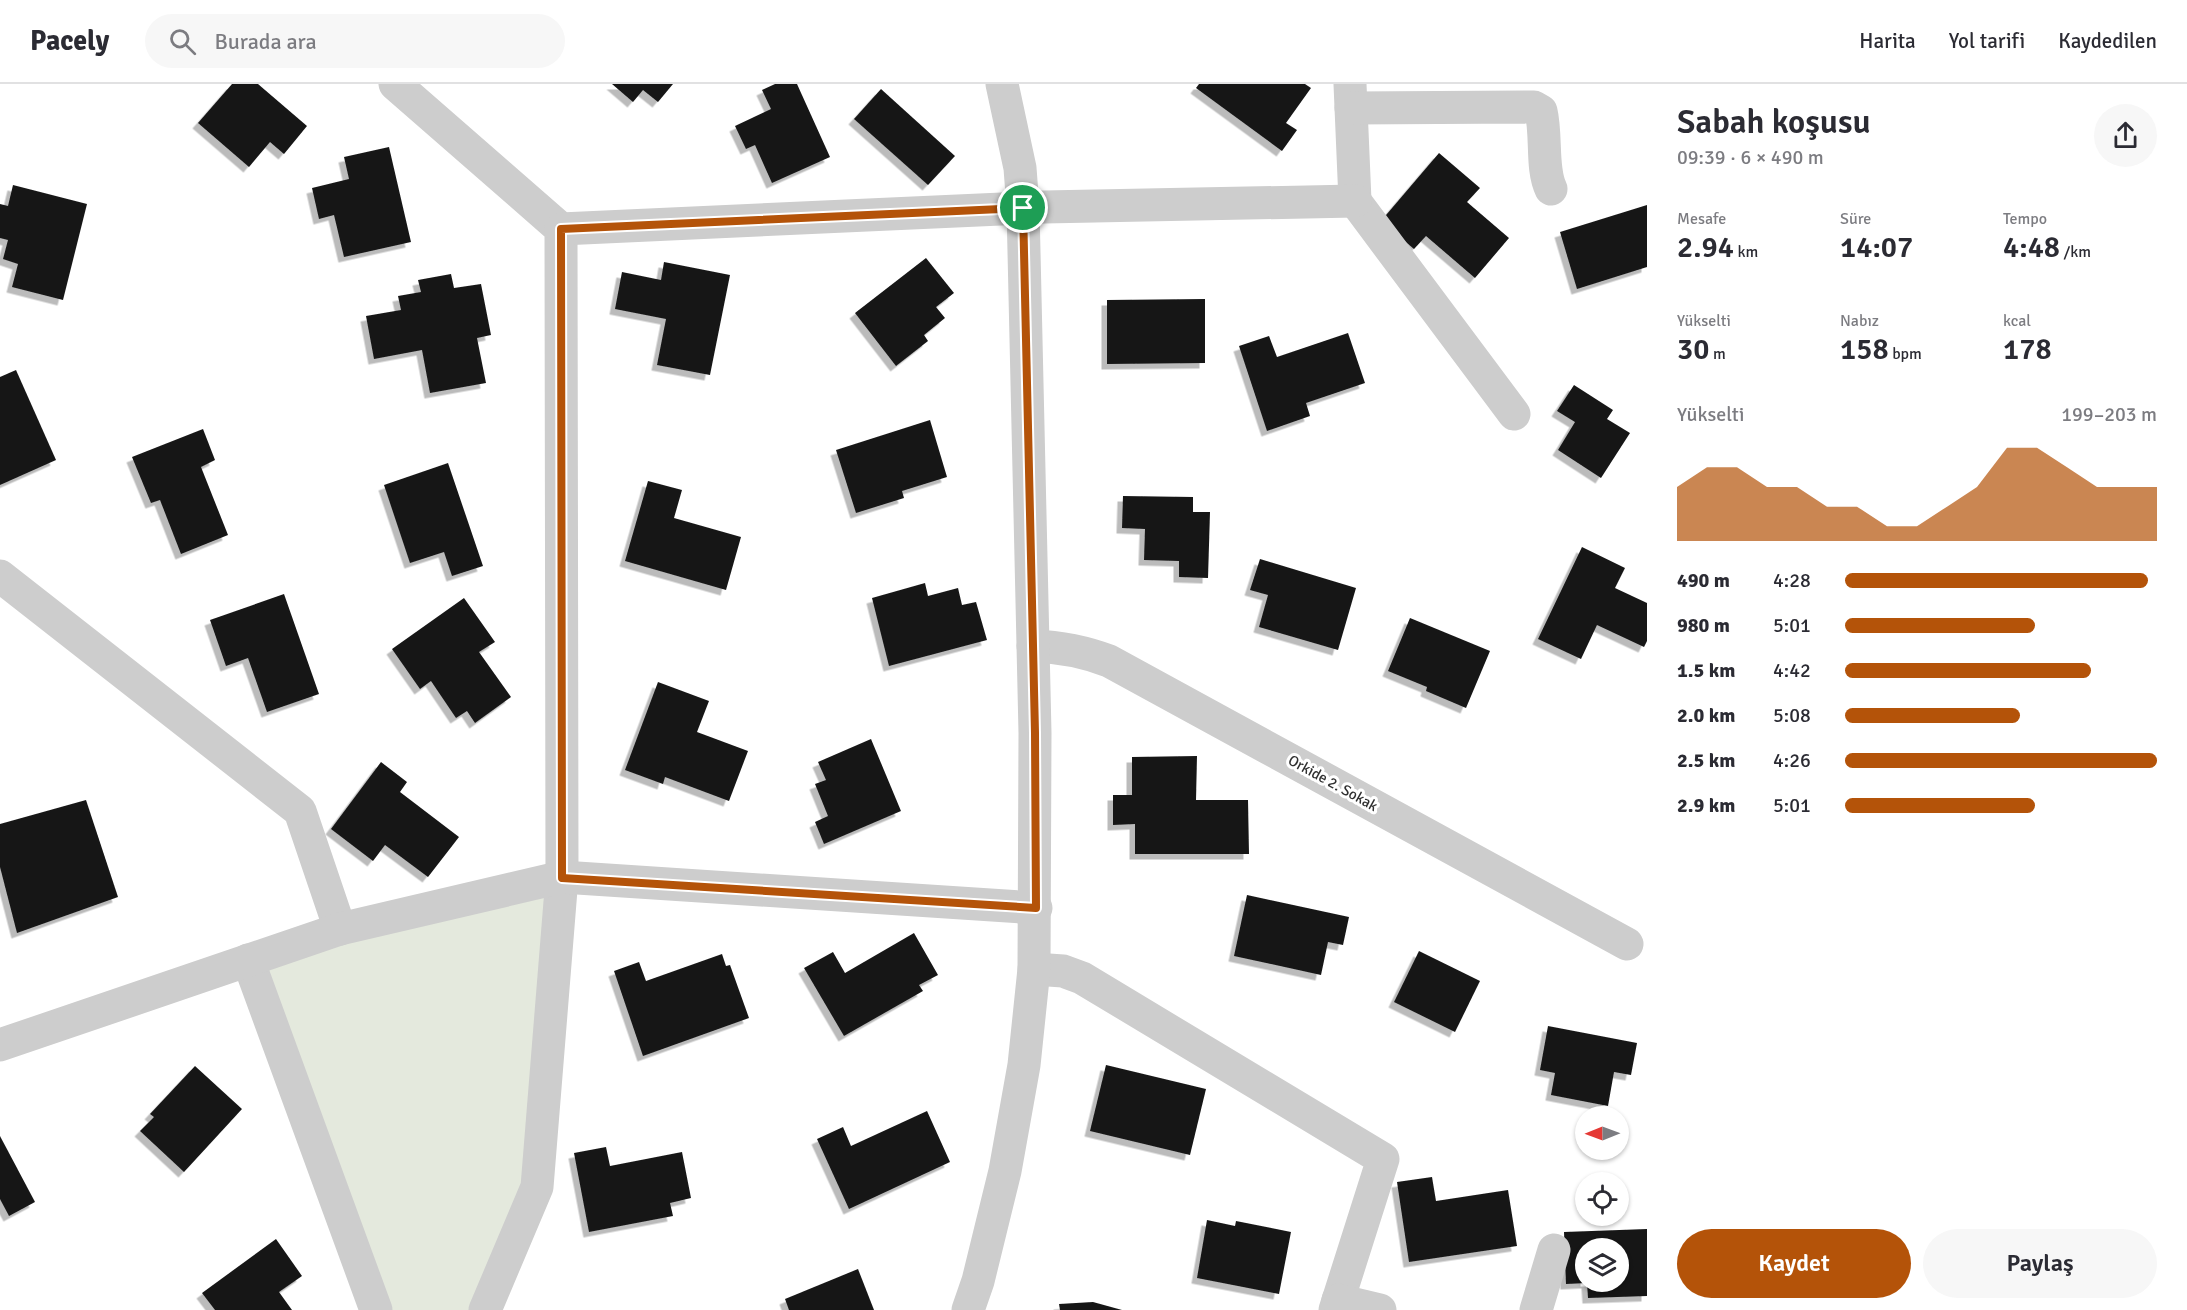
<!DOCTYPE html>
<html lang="tr">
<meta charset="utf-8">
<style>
body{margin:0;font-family:Signika,sans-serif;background:#f7f7f7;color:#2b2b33;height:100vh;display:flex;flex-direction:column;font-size:22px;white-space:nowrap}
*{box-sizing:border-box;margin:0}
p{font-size:20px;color:#7c7c81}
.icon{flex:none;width:33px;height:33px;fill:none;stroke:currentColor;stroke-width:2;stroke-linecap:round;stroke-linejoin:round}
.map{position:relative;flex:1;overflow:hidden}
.panel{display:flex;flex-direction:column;background:#fff;width:540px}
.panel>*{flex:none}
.needle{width:39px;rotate:269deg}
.controls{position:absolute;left:1575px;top:1022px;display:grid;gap:12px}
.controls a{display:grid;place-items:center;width:54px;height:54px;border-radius:50%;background:#fff;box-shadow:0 2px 4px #0004;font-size:30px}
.pin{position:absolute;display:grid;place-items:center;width:51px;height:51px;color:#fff;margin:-26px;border:3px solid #fff;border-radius:50%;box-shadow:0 2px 6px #0007}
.round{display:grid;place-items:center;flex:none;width:63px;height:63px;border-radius:32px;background:#f7f7f7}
.overview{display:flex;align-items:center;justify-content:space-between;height:102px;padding:0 30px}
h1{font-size:33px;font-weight:600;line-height:45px}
.figures{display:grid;grid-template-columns:repeat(3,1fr);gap:9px;height:102px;padding:6px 30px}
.figures div{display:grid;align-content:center}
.figures b{font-size:30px;font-weight:600}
.figures small{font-size:16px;font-weight:400}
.figures p{font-size:16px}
.chart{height:168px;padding:12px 30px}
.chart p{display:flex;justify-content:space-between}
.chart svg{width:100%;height:108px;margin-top:6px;fill:#b45309;opacity:.7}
.action{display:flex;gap:12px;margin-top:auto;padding:12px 30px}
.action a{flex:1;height:69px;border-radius:36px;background:#b45309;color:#fff;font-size:24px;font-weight:600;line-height:69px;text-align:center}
.action a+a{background:#f7f7f7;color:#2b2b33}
ul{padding:0 30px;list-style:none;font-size:20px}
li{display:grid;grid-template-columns:96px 72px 1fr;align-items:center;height:45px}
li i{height:15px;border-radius:8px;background:#b45309}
header{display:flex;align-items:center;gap:36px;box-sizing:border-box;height:84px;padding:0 30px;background:#fff;border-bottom:2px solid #e1e1e2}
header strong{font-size:28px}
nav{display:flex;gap:33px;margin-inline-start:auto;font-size:21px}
.search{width:420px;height:54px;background:#f7f7f7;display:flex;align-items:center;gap:15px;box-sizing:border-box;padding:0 21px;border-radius:33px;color:#7c7c81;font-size:22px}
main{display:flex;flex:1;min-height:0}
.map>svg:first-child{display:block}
.green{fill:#e4e9dd}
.building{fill:#171717;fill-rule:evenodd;filter:url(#shadow)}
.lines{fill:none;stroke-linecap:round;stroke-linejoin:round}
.minor{stroke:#cdcdcd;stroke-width:33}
.route-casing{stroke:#fff;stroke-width:12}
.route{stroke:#b45309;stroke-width:8}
.labels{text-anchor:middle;stroke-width:6;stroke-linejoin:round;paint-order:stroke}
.street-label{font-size:15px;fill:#303030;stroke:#fff}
</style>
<header>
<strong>Pacely</strong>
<div class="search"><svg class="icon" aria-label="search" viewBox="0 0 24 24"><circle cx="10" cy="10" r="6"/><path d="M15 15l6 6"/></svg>Burada ara</div>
<nav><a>Harita</a><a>Yol tarifi</a><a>Kaydedilen</a></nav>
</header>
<main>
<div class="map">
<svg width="1647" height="1226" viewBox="0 0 1647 1226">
<defs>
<filter id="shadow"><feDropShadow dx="-5.5" dy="5.5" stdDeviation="0" flood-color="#0004"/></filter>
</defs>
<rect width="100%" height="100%" fill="#fff"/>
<!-- green -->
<path class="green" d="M562,793L537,1103L485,1226H376L248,876Z"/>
<!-- building -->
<g class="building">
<path d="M232,0H258L307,42L284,70L270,58L249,83L198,39Z"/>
<path d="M612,0H673L658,18L643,6L633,18Z"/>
<path d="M775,0H797L830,73L772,99L755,61L746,65L735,42L771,25L762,6Z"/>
<path d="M1199,0H1305L1311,4L1286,39L1297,46L1282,67L1196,4Z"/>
<path d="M881,5L955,72L928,101L854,35Z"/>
<path d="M389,63L411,158L344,173L334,131L319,135L312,104L349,95L344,73Z"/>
<path d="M1439,69L1480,104L1467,118L1509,154L1475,194L1426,152L1414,165L1381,137Z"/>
<path d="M13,101L87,120L63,216L12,203L18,180L3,175L8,156L0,154V120L8,122Z"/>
<path d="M1647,121V183L1577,205L1560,148Z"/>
<path d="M926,174L954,209L936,223L945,234L924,251L928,257L896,282L855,229Z"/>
<path d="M664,178L730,191L710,291L657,281L666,235L615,225L622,188L661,196Z"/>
<path d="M451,190L454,204L481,200L491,251L477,254L486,299L430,309L422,266L374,275L366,232L401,226L398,212L421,208L418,196Z"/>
<path d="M1205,215V279L1107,280V216Z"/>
<path d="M1348,249L1365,299L1306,319L1310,332L1267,347L1239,262L1269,252L1277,273Z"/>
<path d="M16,286L56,376L0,401V293Z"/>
<path d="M1574,301L1613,326L1607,335L1630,349L1601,394L1558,366L1575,338L1557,327Z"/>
<path d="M930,336L947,393L902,407L904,414L856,429L836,366Z"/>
<path d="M203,345L215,376L201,383L228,451L181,470L160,416L151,419L132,373Z"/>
<path d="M448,379L483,482L452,492L444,468L410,479L384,401Z"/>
<path d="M648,397L682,406L674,434L741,453L726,506L625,477Z"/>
<path d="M1123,412L1193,413V428H1210L1208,494L1179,493V477L1144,476L1145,445L1122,444Z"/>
<path d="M1582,463L1625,484L1615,504L1647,519V557L1644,563L1597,541L1581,575L1538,555Z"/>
<path d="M1260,475L1356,504L1338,566L1259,543L1268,511L1250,506Z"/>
<path d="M925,499L928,512L958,504L962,521L976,518L987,556L889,582L872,514Z"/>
<path d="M284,510L319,610L267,628L248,574L226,582L210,536Z"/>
<path d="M464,514L495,558L479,568L511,613L475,639L467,627L456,634L431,597L420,605L392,565Z"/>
<path d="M1410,534L1490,567L1466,624L1426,607L1427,603L1388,587Z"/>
<path d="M658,598L709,617L697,648L748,667L729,717L665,693L663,700L625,686Z"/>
<path d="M871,655L901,727L824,760L815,738L828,732L815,700L826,696L818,678Z"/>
<path d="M1197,672L1196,716H1248L1249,770H1135V740L1113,741V711H1132V673Z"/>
<path d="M381,678L407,698L400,708L459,753L428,793L385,761L373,777L331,745Z"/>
<path d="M86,716L118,813L17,849L0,783V740Z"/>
<path d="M1247,811L1349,833L1343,861L1328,858L1321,891L1234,872Z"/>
<path d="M914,849L938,891L919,901L923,907L844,952L804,884L833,868L845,889Z"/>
<path d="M1419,867L1480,897L1455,948L1394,918Z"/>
<path d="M722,870L726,882L730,881L749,934L643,972L614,887L639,878L646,897Z"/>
<path d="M1548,942L1637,959L1631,991L1614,988L1608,1022L1551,1011L1555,989L1540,986Z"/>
<path d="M1106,981L1206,1005L1190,1071L1090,1047Z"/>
<path d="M195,982L242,1025L184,1088L140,1047L154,1033L150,1030Z"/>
<path d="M927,1027L950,1078L849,1125L817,1055L843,1043L851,1062Z"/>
<path d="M0,1052L35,1118L9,1132L0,1115Z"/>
<path d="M606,1063L610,1082L682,1068L691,1114L670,1119L673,1132L589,1148L574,1069Z"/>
<path d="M1432,1093L1436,1117L1508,1106L1517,1162L1409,1178L1397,1098Z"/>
<path d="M1207,1136L1235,1142L1236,1137L1291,1148L1279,1210L1197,1194Z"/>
<path d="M1647,1145V1212L1588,1214L1587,1199L1566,1200L1564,1148ZM1586,1164H1618V1197H1586Z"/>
<path d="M276,1155L302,1192L279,1208L292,1226H215L202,1209Z"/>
<path d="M858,1185L874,1226H789L785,1215Z"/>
<path d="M1093,1218L1122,1226H1060L1059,1220Z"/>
</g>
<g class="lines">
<!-- minor -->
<g class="minor">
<path d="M395,0L561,145L562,793L537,1103L485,1226"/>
<path d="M1350,0L1355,117"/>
<path d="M1351,24L1534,23L1541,27C1547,52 1541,85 1551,105"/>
<path d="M1355,117L1514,330"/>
<path d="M561,145L1044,123L1355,117"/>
<path d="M0,492L300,727L340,845"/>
<path d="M1033,562C1060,563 1083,567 1109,577L1627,860"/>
<path d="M248,876L376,1226"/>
<path d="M1034,885L1063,887L1082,894L1383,1075L1335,1226"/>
<path d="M0,961L340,845L562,793L1036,824"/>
<path d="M1338,1216L1380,1226"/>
<path d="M968,1226L978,1197L1005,1087L1024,981L1034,885L1035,649L1023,124L1020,84L1002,0"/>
<path d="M1536,1226L1554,1166"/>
</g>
</g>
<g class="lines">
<defs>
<path id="route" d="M1023,124L1035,649L1036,824L562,794L561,145Z"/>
</defs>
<!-- route casing -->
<use href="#route" class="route-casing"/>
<!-- route -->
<use href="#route" class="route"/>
</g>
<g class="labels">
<!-- street labels -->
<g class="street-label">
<text transform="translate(1333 699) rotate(29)" y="5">Orkide 2. Sokak</text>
</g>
</g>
</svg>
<div class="controls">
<a><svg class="needle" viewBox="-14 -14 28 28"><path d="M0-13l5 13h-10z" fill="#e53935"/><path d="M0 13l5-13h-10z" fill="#7c7c81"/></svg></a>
<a><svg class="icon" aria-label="locate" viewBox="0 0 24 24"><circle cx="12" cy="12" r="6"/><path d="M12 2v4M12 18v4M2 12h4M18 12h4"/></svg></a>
<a><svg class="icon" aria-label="layers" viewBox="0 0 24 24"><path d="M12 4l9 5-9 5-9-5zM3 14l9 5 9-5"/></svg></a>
</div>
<div class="pin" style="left:1023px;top:124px;background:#1e9e55"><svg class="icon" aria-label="arrive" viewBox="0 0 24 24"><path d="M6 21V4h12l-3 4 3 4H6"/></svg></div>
</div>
<section class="panel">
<div class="overview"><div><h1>Sabah koşusu</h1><p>09:39 · 6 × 490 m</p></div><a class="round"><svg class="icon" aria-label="share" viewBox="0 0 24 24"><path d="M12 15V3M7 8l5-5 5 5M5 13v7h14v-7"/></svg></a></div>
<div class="figures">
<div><p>Mesafe</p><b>2.94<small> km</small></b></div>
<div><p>Süre</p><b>14:07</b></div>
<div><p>Tempo</p><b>4:48<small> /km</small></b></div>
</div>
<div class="figures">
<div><p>Yükselti</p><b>30<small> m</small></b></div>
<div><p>Nabız</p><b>158<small> bpm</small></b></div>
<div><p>kcal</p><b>178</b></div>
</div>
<div class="chart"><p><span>Yükselti</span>199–203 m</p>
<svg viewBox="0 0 160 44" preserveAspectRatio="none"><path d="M0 44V22L10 14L20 14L30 22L40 22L50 30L60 30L70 38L80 38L90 30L100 22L110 6L120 6L130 14L140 22L150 22L160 22V44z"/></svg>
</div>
<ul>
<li><b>490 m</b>4:28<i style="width:97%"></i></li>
<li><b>980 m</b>5:01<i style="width:61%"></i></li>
<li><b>1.5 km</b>4:42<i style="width:79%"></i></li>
<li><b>2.0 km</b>5:08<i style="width:56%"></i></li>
<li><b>2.5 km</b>4:26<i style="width:100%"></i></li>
<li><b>2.9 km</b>5:01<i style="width:61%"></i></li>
</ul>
<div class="action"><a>Kaydet</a><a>Paylaş</a></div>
</section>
</main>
